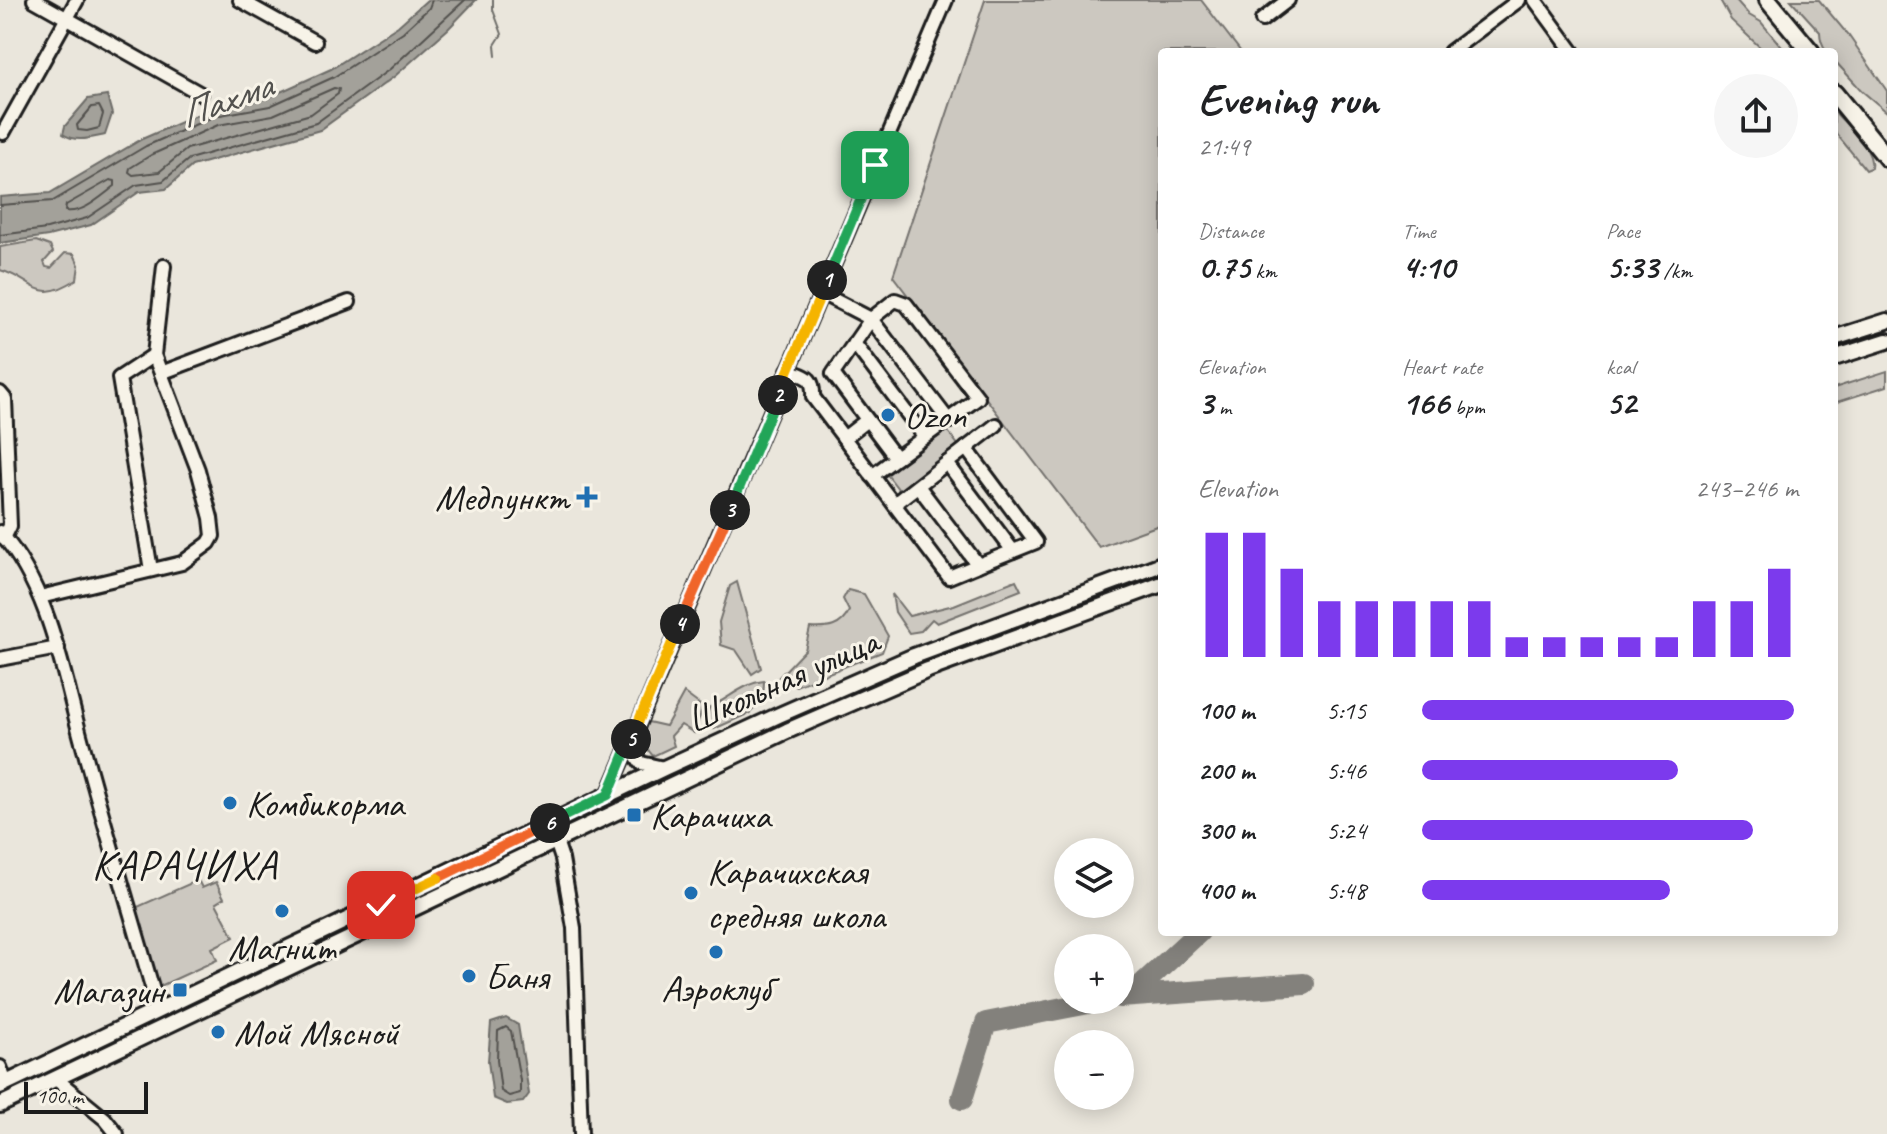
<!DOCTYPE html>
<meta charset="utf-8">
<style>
body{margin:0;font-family:Caveat,sans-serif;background:#f6f6f6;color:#202124;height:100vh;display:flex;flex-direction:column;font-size:30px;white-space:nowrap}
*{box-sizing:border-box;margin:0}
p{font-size:26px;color:#757577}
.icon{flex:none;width:44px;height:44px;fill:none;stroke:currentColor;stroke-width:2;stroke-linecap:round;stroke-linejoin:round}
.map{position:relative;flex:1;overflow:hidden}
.side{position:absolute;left:1158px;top:48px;width:680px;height:888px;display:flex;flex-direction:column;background:#fff;border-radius:8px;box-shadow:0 4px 20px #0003}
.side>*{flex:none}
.controls{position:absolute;left:1054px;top:838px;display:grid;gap:16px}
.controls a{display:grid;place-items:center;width:80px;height:80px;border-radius:50%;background:#fff;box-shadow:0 4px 20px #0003;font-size:40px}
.scale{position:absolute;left:24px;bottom:20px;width:124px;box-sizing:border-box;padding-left:8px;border:4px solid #1c1c1c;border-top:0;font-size:22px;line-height:28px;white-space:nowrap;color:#1c1c1c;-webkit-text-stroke:6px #f7f3e8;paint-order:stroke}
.pin{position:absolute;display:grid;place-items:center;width:68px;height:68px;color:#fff;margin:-34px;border-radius:16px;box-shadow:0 4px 12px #0006}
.km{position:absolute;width:40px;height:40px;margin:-20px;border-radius:50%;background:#222;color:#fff;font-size:22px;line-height:40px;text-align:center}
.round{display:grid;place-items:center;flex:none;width:84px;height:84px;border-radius:42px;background:#f6f6f6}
.headline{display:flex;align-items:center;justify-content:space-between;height:136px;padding:0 40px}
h1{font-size:44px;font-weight:700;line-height:60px}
.metrics{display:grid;grid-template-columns:repeat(3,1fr);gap:12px;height:136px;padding:8px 40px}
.metrics div{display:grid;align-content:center}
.metrics b{font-size:34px;font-weight:700}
.metrics small{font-size:22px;font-weight:400}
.metrics p{font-size:22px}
.chart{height:224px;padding:16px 40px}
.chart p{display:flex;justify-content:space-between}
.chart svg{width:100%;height:144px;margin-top:8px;stroke:#7c3aed;stroke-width:6}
ul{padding:0 40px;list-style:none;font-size:26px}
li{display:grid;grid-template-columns:128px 96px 1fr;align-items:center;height:60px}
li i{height:20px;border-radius:10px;background:#7c3aed}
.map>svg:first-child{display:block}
.green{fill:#ccc8c0;stroke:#74726e;stroke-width:2}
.water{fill:#a3a19a;stroke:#6d6c68;stroke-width:2}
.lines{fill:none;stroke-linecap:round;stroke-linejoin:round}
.shore{stroke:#52514e;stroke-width:2}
.stream{stroke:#6d6c68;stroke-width:2}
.taxiway{stroke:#83817c;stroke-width:22}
.minor-casing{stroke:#1c1c1c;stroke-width:18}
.major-casing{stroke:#1c1c1c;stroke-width:20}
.highway-casing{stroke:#1c1c1c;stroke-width:22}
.minor{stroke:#f7f3e8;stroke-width:12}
.major{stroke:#f7f3e8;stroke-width:14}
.highway{stroke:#f7f3e8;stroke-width:16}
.split-1-casing{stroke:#fff;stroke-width:16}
.split-2-casing{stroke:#fff;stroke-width:16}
.split-3-casing{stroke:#fff;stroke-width:16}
.split-4-casing{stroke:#fff;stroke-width:16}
.split-5-casing{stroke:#fff;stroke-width:16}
.split-6-casing{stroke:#fff;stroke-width:16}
.split-7-casing{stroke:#fff;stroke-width:16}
.split-8-casing{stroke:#fff;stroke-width:16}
.split-1{stroke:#22a559;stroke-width:10}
.split-2{stroke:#f5b400;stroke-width:10}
.split-3{stroke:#22a559;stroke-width:10}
.split-4{stroke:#f0652b;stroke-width:10}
.split-5{stroke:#f5b400;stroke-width:10}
.split-6{stroke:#22a559;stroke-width:10}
.split-7{stroke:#f0652b;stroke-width:10}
.split-8{stroke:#f5b400;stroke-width:10}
.poi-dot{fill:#1f6fb2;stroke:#f7f3e8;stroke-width:3}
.labels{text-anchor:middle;stroke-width:6;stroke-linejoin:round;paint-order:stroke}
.poi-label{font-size:38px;fill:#1c1c1c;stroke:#f7f3e8;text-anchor:start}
.street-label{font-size:38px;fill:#1c1c1c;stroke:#f7f3e8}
.water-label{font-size:40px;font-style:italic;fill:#52514e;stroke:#f7f3e8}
.quarter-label{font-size:42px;letter-spacing:2px;fill:#1c1c1c;stroke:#f7f3e8}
</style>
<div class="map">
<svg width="1887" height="1134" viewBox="0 0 1887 1134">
<rect width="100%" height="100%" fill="#eae6dc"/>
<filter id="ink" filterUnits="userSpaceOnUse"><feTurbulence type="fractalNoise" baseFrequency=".0125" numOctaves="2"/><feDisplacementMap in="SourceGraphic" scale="16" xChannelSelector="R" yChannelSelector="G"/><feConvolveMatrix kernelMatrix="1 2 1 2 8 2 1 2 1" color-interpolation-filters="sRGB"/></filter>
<g filter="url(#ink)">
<!-- green -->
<g class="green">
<path d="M985,0H1201L1241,52H1162V524L1099,547L893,276Z"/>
<path d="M1720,0H1736L1749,15L1761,22L1786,52H1765L1731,20Z"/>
<path d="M1791,0H1819L1849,36L1887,91V112L1862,91L1834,60V52H1827C1822,45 1820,40 1820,32Z"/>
<path d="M1834,111C1846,125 1875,149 1871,168L1866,170L1834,131Z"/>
<path d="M36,241L50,246L53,252L44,262L46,267L51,268L65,253L74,254L79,265L77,279C36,306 36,280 0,270V247Z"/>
<path d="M1887,371V386L1834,403V388Z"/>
<path d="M944,426L961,449L902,494L882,468Z"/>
<path d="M1162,570V577L929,662L925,661L927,657Z"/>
<path d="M1016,580L1021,590L937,623L932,619L921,631L909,633L895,612L892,594L909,616L954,605Z"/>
<path d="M737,582L761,668L752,674L736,650L721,645L719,622L730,586Z"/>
<path d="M848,590L864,594L888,636L882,652L796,686L779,677L805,650L810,628C828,629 841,628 849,611L843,599Z"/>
<path d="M910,665L913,667L912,671L629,798L626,795L627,792Z"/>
<path d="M764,681L763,699L750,713L714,729L705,718L710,707C728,699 744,683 764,681Z"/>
<path d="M684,693L703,707L694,733L681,725L671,736L674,746L653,756C642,744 642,736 648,722L666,726Z"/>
<path d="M547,831L548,836L260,975L257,970Z"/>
<path d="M198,880L202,888L216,882L224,898L216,903L234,937L212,948L217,960L156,988L133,909Z"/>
</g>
<!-- water -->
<g class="water">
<path d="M427,0H476L448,29L395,76L320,130L192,166L166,189L139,192L91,225L48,236L0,243V197L50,193L142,139L213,108L267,98L331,69L398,26Z"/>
<path d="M107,96L112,114L105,135C91,138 75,143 63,134L65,126L88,99Z"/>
<path d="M506,1018L518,1025L529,1094L523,1102L507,1104L493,1098L488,1061L491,1023Z"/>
</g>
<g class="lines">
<!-- shore -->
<g class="shore">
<path d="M334,88L339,89L338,94L311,114L187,149L159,172L133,175L129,172L130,168L151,155L218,125L273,115Z"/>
<path d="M99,106L103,114L99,128L87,131L78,130L77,125L92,107Z"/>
<path d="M110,180L115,181V186C100,197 83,214 65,211L66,205Z"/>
<path d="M0,205L53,201L146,146L215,116L270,106L334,77L403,32L429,8L432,0"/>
<path d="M0,235L47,229L87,218L136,185L163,181L189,159L316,123L390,69L465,0"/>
<path d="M506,1027L511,1031L520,1080V1093L509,1096L501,1091L497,1060L498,1031Z"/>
</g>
<!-- stream -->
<path class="stream" d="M493,0V10L502,34L495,45L496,56"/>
<!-- taxiway -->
<g class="taxiway">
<path d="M1132,994L1199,932"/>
<path d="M1120,997L1304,984"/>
<path d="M962,1099L986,1023L1104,1000"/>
</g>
<defs>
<g id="minor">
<path d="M34,0L201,94"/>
<path d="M240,0L315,42"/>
<path d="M1535,0L1573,52"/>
<path d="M1262,20L1288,0"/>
<path d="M1450,52L1519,0"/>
<path d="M3,133L77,0"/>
<path d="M821,293L871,319L949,421"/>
<path d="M895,300L906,304L978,398L896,458L833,374L871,319Z"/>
<path d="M854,343L924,436"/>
<path d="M788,370C806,377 814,376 813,397L949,577L978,565"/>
<path d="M161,373L349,302"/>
<path d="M0,393L5,399L10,526L4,538"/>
<path d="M844,438L867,420"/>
<path d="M947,463L1013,551"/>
<path d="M872,476L896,458"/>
<path d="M918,486L978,565L1036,542L966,448"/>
<path d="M894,504L996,425"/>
<path d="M0,532C53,594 63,677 85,753C107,834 131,914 154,994L162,1009"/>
<path d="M151,570L119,378L154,355"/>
<path d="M40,597L182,563L209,543L213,536L211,518L198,470L154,355L164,266"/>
<path d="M0,659L58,648"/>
<path d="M631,741L633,751L641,763L664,768"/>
<path d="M608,795L946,0"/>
<path d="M550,823L562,859L574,928L581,1134"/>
<path d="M0,1067L6,1083"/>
<path d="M56,1079L105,1119L117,1134"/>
</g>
<g id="major">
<path d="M1834,338L1887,321"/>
<path d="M1834,358L1887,341"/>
<path d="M0,1086L664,768L779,715L914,656L1162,564"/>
<path d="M0,1105L787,731L928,670L1162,584"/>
</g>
<g id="highway">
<path d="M1768,0L1811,52"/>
<path d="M1834,93L1887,158"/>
</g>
</defs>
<!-- minor casing -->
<use href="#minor" class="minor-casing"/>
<!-- major casing -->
<use href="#major" class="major-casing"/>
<!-- highway casing -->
<use href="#highway" class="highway-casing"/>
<!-- minor -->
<use href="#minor" class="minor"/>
<!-- major -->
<use href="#major" class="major"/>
<!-- highway -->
<use href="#highway" class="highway"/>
</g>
</g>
<g class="lines" filter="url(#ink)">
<defs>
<path id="split-1" d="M827,280L875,165"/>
<path id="split-2" d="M778,395L827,280"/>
<path id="split-3" d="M730,510L778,395"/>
<path id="split-4" d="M680,624L730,510"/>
<path id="split-5" d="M631,739L680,624"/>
<path id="split-6" d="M550,823L608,795L631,739"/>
<path id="split-7" d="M438,878L550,823"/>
<path id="split-8" d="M381,905L438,878"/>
</defs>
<!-- split-1 casing -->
<use href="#split-1" class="split-1-casing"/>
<!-- split-2 casing -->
<use href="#split-2" class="split-2-casing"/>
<!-- split-3 casing -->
<use href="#split-3" class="split-3-casing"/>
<!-- split-4 casing -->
<use href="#split-4" class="split-4-casing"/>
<!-- split-5 casing -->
<use href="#split-5" class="split-5-casing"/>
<!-- split-6 casing -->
<use href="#split-6" class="split-6-casing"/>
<!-- split-7 casing -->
<use href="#split-7" class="split-7-casing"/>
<!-- split-8 casing -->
<use href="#split-8" class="split-8-casing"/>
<!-- split-1 -->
<use href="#split-1" class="split-1"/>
<!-- split-2 -->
<use href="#split-2" class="split-2"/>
<!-- split-3 -->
<use href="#split-3" class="split-3"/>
<!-- split-4 -->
<use href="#split-4" class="split-4"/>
<!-- split-5 -->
<use href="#split-5" class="split-5"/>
<!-- split-6 -->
<use href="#split-6" class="split-6"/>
<!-- split-7 -->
<use href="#split-7" class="split-7"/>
<!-- split-8 -->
<use href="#split-8" class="split-8"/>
</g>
<!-- markers -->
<g class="poi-dot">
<circle cx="888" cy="415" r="8"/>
<path d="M583 485h8v8h8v8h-8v8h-8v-8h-8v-8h8z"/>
<circle cx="230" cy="803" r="8"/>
<rect x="626" y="807" width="16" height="16" rx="4"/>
<circle cx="691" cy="893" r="8"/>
<circle cx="282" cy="911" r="8"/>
<circle cx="716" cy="952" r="8"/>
<circle cx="469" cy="976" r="8"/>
<rect x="172" y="982" width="16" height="16" rx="4"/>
<circle cx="218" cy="1032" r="8"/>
</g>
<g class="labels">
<!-- poi labels -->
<g class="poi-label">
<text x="904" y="428">Ozon</text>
<text x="569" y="510" text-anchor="end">Медпункт</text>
<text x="246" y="816">Комбикорма</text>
<text x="650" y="828">Карачиха</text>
<text x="707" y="884">Карачихская<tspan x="707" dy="44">средняя школа</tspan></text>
<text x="282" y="960" text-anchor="middle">Магнит</text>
<text x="485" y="989">Баня</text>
<text x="716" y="1001" text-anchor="middle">Аэроклуб</text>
<text x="164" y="1003" text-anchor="end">Магазин</text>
<text x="234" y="1045">Мой Мясной</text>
</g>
<!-- street labels -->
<g class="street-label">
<text transform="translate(782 680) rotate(-24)" y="13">Школьная улица</text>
</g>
<!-- water labels -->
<g class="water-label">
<text transform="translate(225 99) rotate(-20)" y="14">Пахма</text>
</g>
<!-- quarter labels -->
<g class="quarter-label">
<text x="185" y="879">КАРАЧИХА</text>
</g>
</g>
</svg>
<div class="controls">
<a><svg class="icon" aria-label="layers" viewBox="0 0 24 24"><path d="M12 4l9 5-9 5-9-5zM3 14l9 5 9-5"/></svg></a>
<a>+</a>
<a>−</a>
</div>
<div class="scale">100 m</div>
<div class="pin" style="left:875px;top:165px;background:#1e9e55"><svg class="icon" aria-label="arrive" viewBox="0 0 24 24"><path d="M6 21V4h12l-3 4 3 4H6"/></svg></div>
<div class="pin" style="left:381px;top:905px;background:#d93025"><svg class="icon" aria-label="check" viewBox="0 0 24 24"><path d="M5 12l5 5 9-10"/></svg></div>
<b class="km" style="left:827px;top:280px">1</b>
<b class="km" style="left:778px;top:395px">2</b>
<b class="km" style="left:730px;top:510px">3</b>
<b class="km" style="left:680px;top:624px">4</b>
<b class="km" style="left:631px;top:739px">5</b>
<b class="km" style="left:550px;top:823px">6</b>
<section class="side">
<div class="headline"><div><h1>Evening run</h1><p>21:49</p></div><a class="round"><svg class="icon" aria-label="share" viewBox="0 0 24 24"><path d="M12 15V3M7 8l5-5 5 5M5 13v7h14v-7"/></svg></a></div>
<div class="metrics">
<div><p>Distance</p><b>0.75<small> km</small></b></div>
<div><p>Time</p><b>4:10</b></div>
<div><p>Pace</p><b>5:33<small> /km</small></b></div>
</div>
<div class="metrics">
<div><p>Elevation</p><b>3<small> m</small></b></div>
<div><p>Heart rate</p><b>166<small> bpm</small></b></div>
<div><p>kcal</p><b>52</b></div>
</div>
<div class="chart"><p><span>Elevation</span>243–246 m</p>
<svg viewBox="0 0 160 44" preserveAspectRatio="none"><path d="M5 44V6M15 44V6M25 44V17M35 44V27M45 44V27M55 44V27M65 44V27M75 44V27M85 44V38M95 44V38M105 44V38M115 44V38M125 44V38M135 44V27M145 44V27M155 44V17"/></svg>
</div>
<ul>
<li><b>100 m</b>5:15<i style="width:99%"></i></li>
<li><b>200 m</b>5:46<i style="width:68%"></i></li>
<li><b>300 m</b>5:24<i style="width:88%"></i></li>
<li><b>400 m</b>5:48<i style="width:66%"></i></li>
</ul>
</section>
</div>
